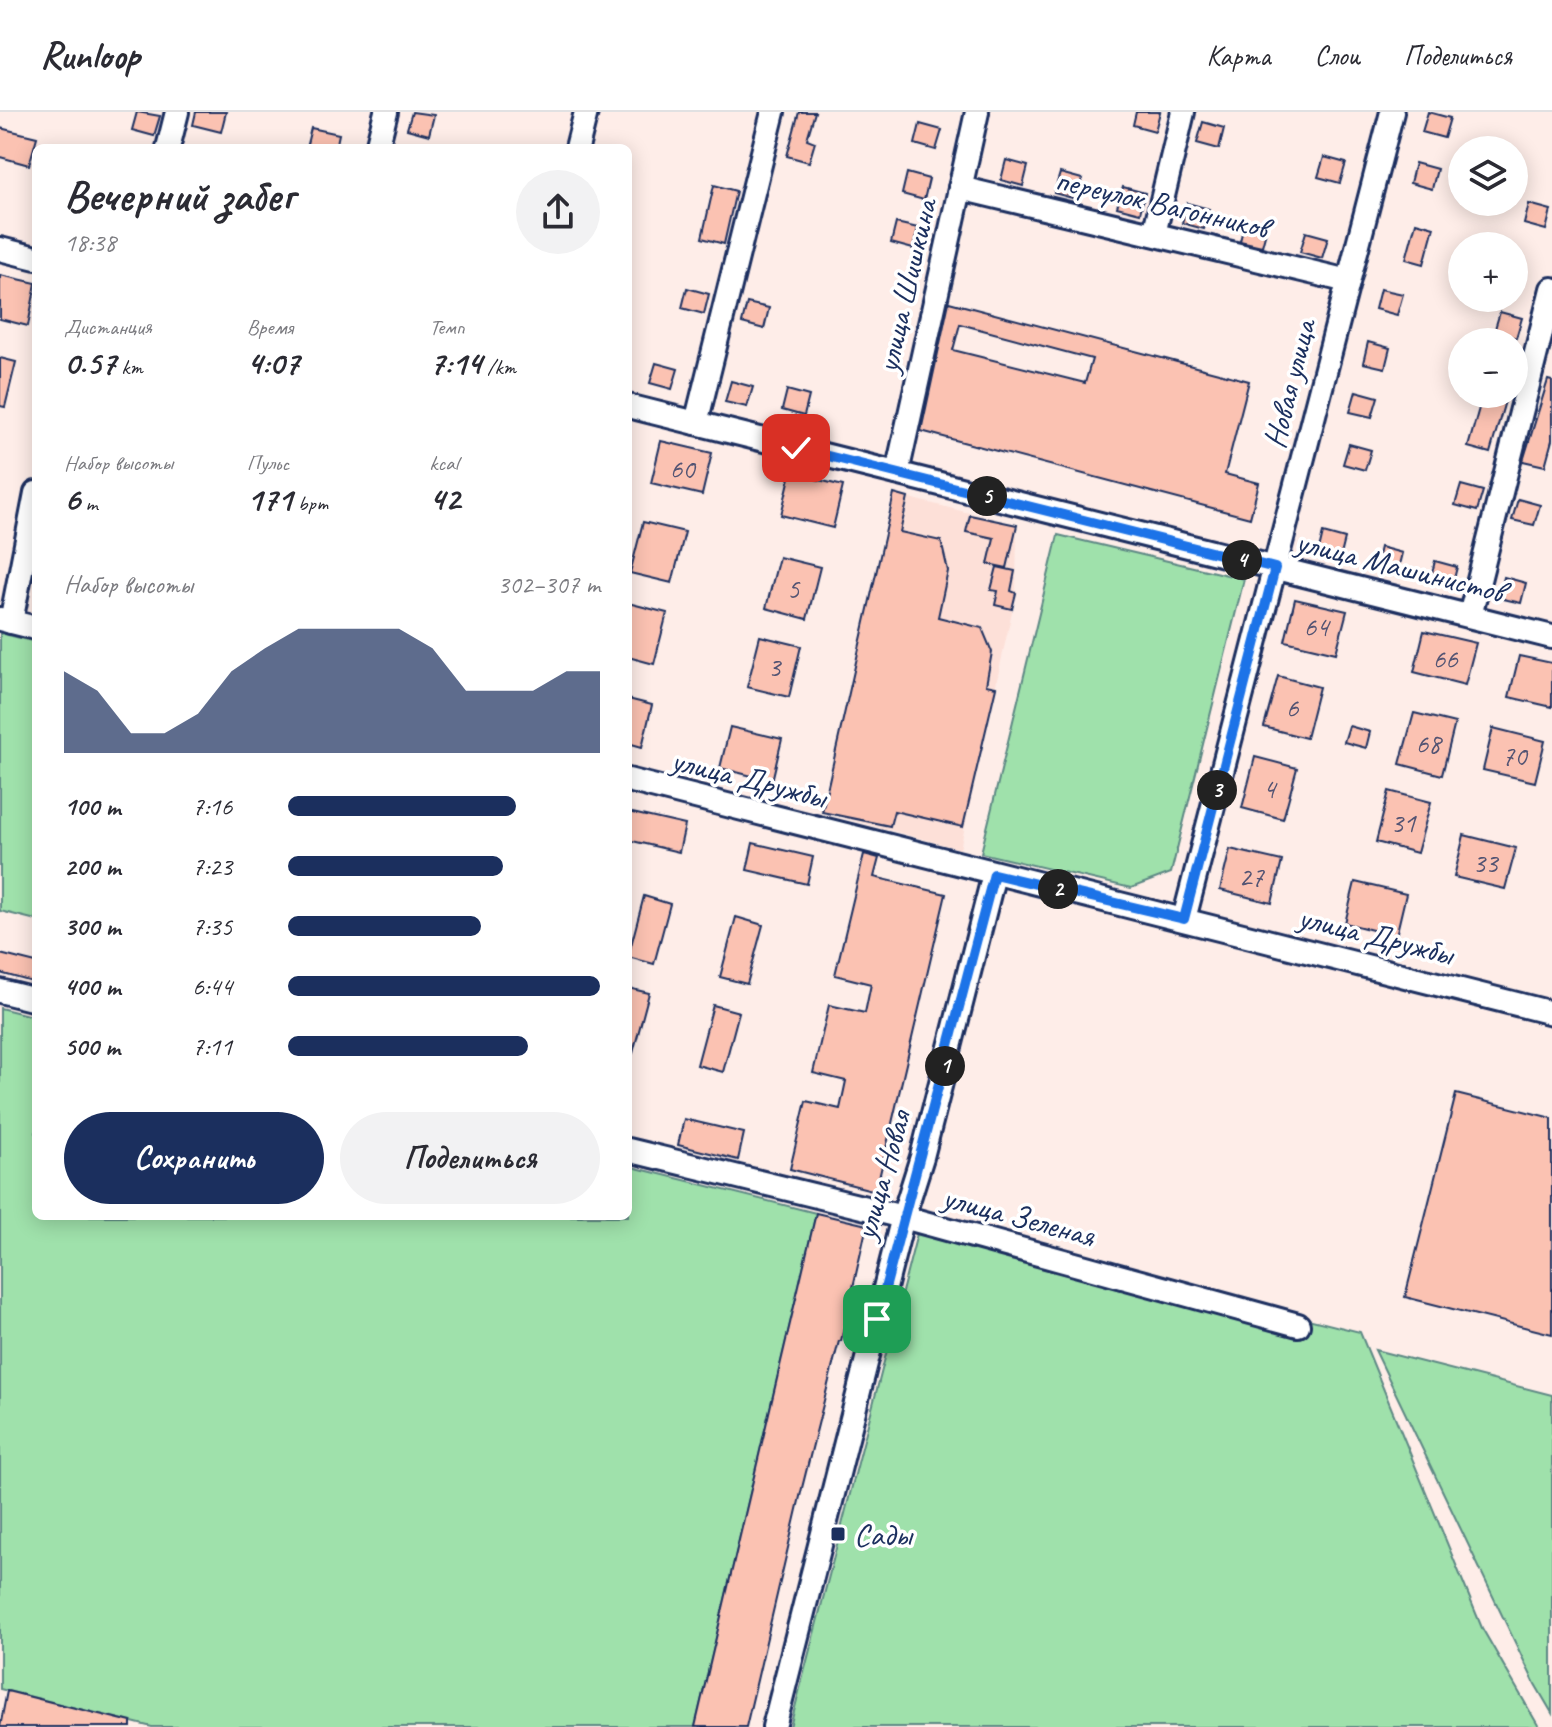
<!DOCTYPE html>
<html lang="ru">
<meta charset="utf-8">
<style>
body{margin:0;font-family:Caveat,sans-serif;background:#f2f2f3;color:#2b2b33;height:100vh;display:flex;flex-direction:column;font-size:30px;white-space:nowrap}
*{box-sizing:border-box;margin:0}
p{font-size:26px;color:#7c7c81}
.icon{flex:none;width:44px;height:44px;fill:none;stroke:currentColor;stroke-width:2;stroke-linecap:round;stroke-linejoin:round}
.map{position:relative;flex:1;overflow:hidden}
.details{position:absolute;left:32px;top:32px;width:600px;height:1076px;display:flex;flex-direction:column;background:#fff;border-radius:12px;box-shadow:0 4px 20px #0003}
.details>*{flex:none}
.buttons{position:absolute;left:1448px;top:24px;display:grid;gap:16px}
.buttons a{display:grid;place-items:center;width:80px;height:80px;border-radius:50%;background:#fff;box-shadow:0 4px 20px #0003;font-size:40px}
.pin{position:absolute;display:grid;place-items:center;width:68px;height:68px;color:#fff;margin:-34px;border-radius:16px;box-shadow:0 4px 12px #0006}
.km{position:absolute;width:40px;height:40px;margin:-20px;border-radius:50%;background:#222;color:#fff;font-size:22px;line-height:40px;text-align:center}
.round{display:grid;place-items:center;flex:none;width:84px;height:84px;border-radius:42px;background:#f2f2f3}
.head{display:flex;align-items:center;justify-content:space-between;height:136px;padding:0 32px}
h1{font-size:44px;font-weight:800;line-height:60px}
.stats{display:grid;grid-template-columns:repeat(3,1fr);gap:12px;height:136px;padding:8px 32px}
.stats div{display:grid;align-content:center}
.stats b{font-size:34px;font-weight:800}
.stats small{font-size:22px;font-weight:400}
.stats p{font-size:22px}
.chart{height:224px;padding:16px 32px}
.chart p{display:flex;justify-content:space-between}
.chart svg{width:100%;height:144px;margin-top:8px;fill:#1b2f5e;opacity:.7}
.action{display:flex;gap:16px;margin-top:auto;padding:16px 32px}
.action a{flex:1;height:92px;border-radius:48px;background:#1b2f5e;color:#fff;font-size:32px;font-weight:800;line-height:92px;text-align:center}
.action a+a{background:#f2f2f3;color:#2b2b33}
ul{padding:0 32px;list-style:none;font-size:26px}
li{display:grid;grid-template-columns:128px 96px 1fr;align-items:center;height:60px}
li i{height:20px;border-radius:10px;background:#1b2f5e}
header{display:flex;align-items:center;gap:48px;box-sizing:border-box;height:112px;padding:0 40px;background:#fff;border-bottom:2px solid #e1e1e2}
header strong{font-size:38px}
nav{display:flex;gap:44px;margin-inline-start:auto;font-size:28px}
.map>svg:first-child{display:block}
.built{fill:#fde0d8}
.green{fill:#9fe1ab;stroke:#5d8884;stroke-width:2}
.building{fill:#fbc2b2;stroke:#1b2f5e;stroke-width:2;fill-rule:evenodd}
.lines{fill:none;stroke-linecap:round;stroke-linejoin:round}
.minor-casing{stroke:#1b2f5e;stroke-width:28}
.minor{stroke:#fff;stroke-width:22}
.route-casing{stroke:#fff;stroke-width:16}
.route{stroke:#1a73e8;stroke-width:10}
.poi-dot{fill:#1b2f5e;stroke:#fff;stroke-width:3}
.labels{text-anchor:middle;stroke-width:7;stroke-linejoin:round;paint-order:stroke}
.number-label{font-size:28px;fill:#535473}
.street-label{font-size:32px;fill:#1b2f5e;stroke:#fff}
.poi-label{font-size:32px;fill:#1b2f5e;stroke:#fff;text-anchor:start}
</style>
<header>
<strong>Runloop</strong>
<nav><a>Карта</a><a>Слои</a><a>Поделиться</a></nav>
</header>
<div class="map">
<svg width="1552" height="1615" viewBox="0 0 1552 1615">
<rect width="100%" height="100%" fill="#feede8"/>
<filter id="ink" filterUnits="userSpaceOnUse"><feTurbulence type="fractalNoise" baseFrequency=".0125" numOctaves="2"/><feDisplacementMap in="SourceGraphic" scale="16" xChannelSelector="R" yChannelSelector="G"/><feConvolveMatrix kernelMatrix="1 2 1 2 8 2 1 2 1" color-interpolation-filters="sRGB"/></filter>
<g filter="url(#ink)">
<!-- built -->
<path class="built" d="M894,382L1017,413L1016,481L960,737L822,700Z"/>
<!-- green -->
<g class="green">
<path d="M1058,423L1244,467L1171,761L1131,776L981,741Z"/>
<path d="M0,521L36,530V808L0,799Z"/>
<path d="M0,896L36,905V1104H628V1054L816,1101L695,1615H152L0,1577Z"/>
<path d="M920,1110L1360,1220L1482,1516L1539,1615H790Z"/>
<path d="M1375,1238L1552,1283V1601L1535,1572Z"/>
</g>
<!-- building -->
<g class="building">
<path d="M137,0L160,4L154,24L132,18Z"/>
<path d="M196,0H226L221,20L193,13Z"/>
<path d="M412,0L434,3L429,23L407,17Z"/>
<path d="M799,0H815L807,27L815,30L809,50L787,44Z"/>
<path d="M1136,0H1160L1155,19L1133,13Z"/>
<path d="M1428,0L1450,6L1444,26L1422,20Z"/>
<path d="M1203,10L1224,16L1219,37L1197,31Z"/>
<path d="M920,12L942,18L936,38L915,32Z"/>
<path d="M0,16L37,25L29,53L0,45Z"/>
<path d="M311,16L339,22L336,36H306Z"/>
<path d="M1324,45L1346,51L1340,71L1318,65Z"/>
<path d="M1006,48L1028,54L1023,74L1001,68Z"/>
<path d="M1415,51L1437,57L1432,77L1410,71Z"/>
<path d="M907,61L929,67L924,88L902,82Z"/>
<path d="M1060,61L1082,67L1076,87L1054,81Z"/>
<path d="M714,73L736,79L724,132L702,126Z"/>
<path d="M1123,75L1145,81L1140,101L1117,95Z"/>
<path d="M1187,91L1209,97L1204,117L1182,111Z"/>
<path d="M1529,92L1551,98L1546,118L1524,112Z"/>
<path d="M1245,109L1267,115L1262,134L1240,129Z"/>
<path d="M1416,110L1434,115L1424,152L1406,147Z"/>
<path d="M896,111L918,116L913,137L891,131Z"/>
<path d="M1306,120L1328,126L1322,146L1300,140Z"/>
<path d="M0,163L36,171L28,214L0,207Z"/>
<path d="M687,176L709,182L704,202L682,196Z"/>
<path d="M1380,177L1403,182L1397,203L1375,197Z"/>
<path d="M949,190L1249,269L1225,362L1259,371L1250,406L921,319ZM960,212L1092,247L1085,271L953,238Z"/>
<path d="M747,191L769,196L764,217L742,211Z"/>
<path d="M1500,200L1522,206L1516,226L1494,220Z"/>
<path d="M1368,230L1390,236L1385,256L1363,251Z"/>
<path d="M0,246L16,250L5,295L0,294Z"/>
<path d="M656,251L678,257L672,277L650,271Z"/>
<path d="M1548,268L1552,269V328L1545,354L1523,349Z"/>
<path d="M731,269L753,275L747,295L725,290Z"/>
<path d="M787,278L809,284L804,304L782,298Z"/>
<path d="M1356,279L1378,285L1372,305L1350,300Z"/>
<path d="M1483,282H1507L1490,341L1468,335Z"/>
<path d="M661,329L712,341L702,383L651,371Z"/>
<path d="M1349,332L1371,338L1365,358L1343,352Z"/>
<path d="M791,361L843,374L833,416L781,403Z"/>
<path d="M1461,373L1483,379L1477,399L1455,393Z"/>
<path d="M894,382L908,386L900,420L941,429L948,459L938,505L982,516L992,540L986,573L996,575L963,715L894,699L890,714L822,700Z"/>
<path d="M1518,387L1540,393L1534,413L1512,408Z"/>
<path d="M970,403L1017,413L1007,456L988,452L994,426L966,420Z"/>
<path d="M643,410L685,420L672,471L630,461Z"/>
<path d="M1323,421L1345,427L1340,447L1318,442Z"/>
<path d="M1380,435L1402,441L1397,461L1375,456Z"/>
<path d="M779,445L820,455L807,507L766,496Z"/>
<path d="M1435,449L1457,455L1452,475L1430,469Z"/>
<path d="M997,455L1015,459L1011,479L1016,481L1012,497L995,493L998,479L991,478Z"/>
<path d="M1504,465L1526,471L1521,491L1499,486Z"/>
<path d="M1295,487L1347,499L1336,541L1285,529Z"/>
<path d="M628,491L667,501L654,552L628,545Z"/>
<path d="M1424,519L1476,531L1465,573L1414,560Z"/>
<path d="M760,524L801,534L789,585L747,575Z"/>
<path d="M1519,544L1552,551V595L1509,585Z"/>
<path d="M1278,564L1319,575L1306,626L1264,615Z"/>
<path d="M628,587L652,593L642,635L628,631Z"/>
<path d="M1414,601L1455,611L1442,663L1400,652Z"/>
<path d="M1349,614L1370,620L1366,636L1344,630Z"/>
<path d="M730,615L782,627L772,669L720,656Z"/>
<path d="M1493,616L1545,629L1535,670L1483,658Z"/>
<path d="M1255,645L1297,656L1283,707L1242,696Z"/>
<path d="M1389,679L1431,690L1417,741L1376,730Z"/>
<path d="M628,700L685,713L679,740L628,728Z"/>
<path d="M1464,723L1516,736L1505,777L1454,765Z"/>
<path d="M753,731L813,745L807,772L747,758Z"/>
<path d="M1230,737L1282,749L1272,791L1220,778Z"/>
<path d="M864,742L879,746L874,765L946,782L876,1079L790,1057L806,989L840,997L846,969L813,961L829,893L865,901L871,872L835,863Z"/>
<path d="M1355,770L1406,782L1396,824L1345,811Z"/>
<path d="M644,784L670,792L654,852L628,845Z"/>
<path d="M736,805L763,813L747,872L720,865Z"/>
<path d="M0,842L36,851V871L0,861Z"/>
<path d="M628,876L649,881L633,941L628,940Z"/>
<path d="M713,893L739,900L723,960L697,953Z"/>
<path d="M1456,982L1552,1006V1222L1405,1185Z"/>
<path d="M684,1007L744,1021L738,1048L678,1033Z"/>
<path d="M816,1101L867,1113L841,1229H839L802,1376L746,1615H695Z"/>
<path d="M7,1579L131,1610V1615H0Z"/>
</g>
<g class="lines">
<defs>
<g id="minor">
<path d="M168,36L177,0"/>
<path d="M377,36L386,0"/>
<path d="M577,36L586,0"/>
<path d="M960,76L1348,169"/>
<path d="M1154,122L1183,0"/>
<path d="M0,137L36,146"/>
<path d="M628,294L1552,525"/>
<path d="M696,311L773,0"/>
<path d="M897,361L977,0"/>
<path d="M1470,504L1552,177"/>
<path d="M0,507L36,516"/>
<path d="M11,510L36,381"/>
<path d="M628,668L1552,901"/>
<path d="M1184,807L1392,0"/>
<path d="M0,879L36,888"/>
<path d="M628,1038L903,1105L1298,1213"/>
<path d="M774,1615L903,1105L922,1045L994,762"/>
</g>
</defs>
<!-- minor casing -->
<use href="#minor" class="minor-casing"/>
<!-- minor -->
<use href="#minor" class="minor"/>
</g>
</g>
<g class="lines" filter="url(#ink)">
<defs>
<path id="route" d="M796,336L1275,456L1184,807L994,762L877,1207"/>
</defs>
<!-- route casing -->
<use href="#route" class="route-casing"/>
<!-- route -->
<use href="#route" class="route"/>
</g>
<!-- markers -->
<rect class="poi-dot" x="830" y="1414" width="16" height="16" rx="4"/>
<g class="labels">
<!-- number labels -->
<g class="number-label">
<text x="682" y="366">60</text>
<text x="793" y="486">5</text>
<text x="1316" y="524">64</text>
<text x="1445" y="556">66</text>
<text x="774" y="564">3</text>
<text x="1292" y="605">6</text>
<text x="1428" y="641">68</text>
<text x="1514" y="653">70</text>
<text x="1269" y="686">4</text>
<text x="1403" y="720">31</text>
<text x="1485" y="760">33</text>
<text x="1251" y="774">27</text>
</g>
<!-- street labels -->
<g class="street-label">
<text transform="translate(1162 91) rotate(13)" y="11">переулок Вагонников</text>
<text transform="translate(906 174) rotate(-77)" y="11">улица Шишкина</text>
<text transform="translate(1289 272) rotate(-76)" y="11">Новая улица</text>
<text transform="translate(1400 454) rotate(14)" y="11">улица Машинистов</text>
<text transform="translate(749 666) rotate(14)" y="11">улица Дружбы</text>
<text transform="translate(1376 823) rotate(14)" y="11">улица Дружбы</text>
<text transform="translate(882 1063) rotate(-74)" y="11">улица Новая</text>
<text transform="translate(1019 1104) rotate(15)" y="11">улица Зеленая</text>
</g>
<!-- poi labels -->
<g class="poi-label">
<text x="854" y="1433">Сады</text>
</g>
</g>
</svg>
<div class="buttons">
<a><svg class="icon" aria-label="layers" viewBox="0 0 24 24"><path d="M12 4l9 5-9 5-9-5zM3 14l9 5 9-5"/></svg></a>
<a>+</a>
<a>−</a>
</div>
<div class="pin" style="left:877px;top:1207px;background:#1e9e55"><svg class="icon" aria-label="arrive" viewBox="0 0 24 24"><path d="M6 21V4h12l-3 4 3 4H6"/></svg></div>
<div class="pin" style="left:796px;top:336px;background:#d93025"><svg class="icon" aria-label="check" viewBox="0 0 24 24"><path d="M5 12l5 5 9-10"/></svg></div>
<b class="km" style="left:945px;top:954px">1</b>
<b class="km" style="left:1058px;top:777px">2</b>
<b class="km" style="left:1217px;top:678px">3</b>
<b class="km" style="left:1242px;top:448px">4</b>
<b class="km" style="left:987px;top:384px">5</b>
<section class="details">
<div class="head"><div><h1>Вечерний забег</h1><p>18:38</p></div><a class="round"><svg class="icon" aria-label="share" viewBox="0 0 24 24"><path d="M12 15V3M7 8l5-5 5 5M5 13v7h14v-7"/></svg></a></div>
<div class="stats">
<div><p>Дистанция</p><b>0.57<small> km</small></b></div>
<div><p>Время</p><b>4:07</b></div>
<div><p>Темп</p><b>7:14<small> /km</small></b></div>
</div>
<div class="stats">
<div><p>Набор высоты</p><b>6<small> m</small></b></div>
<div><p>Пульс</p><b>171<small> bpm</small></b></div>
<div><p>kcal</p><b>42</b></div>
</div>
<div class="chart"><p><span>Набор высоты</span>302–307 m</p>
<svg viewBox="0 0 160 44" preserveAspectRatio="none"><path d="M0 44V19L10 25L20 38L30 38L40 32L50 19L60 12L70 6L80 6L90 6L100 6L110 12L120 25L130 25L140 25L150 19L160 19V44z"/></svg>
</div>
<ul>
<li><b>100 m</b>7:16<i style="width:73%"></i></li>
<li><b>200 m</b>7:23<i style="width:69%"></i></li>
<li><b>300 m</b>7:35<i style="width:62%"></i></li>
<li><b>400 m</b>6:44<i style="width:100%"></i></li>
<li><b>500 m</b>7:11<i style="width:77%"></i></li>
</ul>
<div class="action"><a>Сохранить</a><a>Поделиться</a></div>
</section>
</div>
